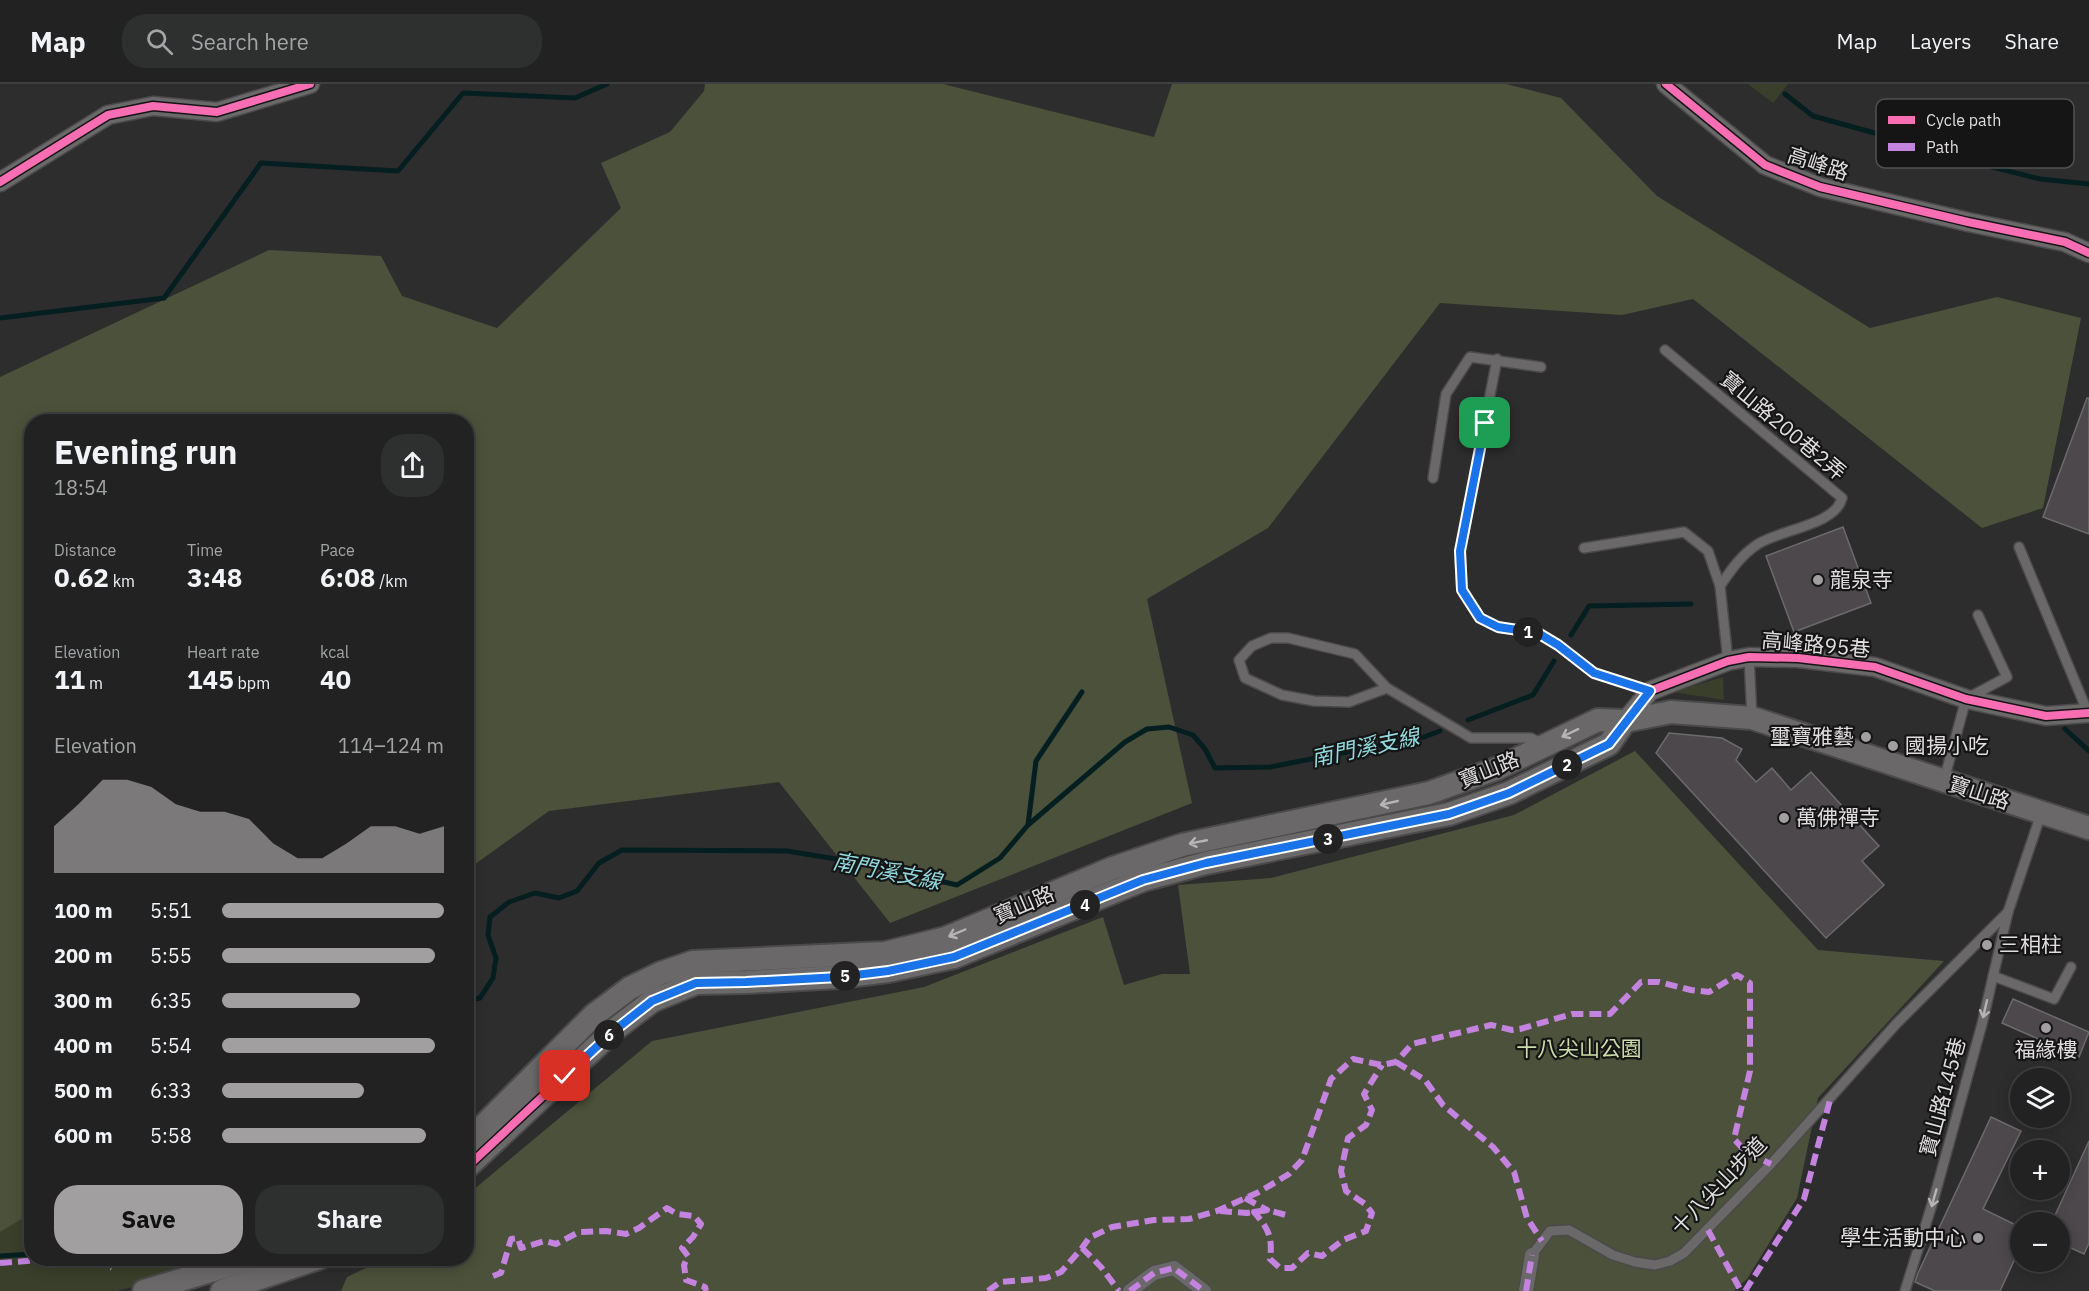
<!DOCTYPE html>
<meta charset="utf-8">
<style>
body{margin:0;font-family:"IBM Plex Sans","Noto Sans TC",sans-serif;background:#2e2f2f;color:#f1f3f6;height:100vh;display:flex;flex-direction:column;font-size:22px;white-space:nowrap}
*{box-sizing:border-box;margin:0}
p{font-size:20px;color:#a2a4a5}
.icon{flex:none;width:33px;height:33px;fill:none;stroke:currentColor;stroke-width:2;stroke-linecap:round;stroke-linejoin:round}
.map{position:relative;flex:1;overflow:hidden}
.panel{position:absolute;left:24px;top:330px;width:450px;height:852px;display:flex;flex-direction:column;background:#222;border-radius:24px;box-shadow:0 3px 15px #0003,0 0 0 2px #3f3f40}
.panel>*{flex:none}
.buttons{position:absolute;left:2010px;top:984px;display:grid;gap:12px}
.buttons a{display:grid;place-items:center;width:60px;height:60px;border-radius:50%;background:#222;box-shadow:0 3px 15px #0003,0 0 0 2px #3f3f40;font-size:30px}
.pin{position:absolute;display:grid;place-items:center;width:51px;height:51px;color:#fff;margin:-26px;border-radius:12px;box-shadow:0 3px 9px #0006}
.km{position:absolute;width:30px;height:30px;margin:-15px;border-radius:50%;background:#222;color:#fff;font-size:16px;line-height:30px;text-align:center}
.round{display:grid;place-items:center;flex:none;width:63px;height:63px;border-radius:24px;background:#2e2f2f}
.summary{display:flex;align-items:center;justify-content:space-between;height:102px;padding:0 30px}
h1{font-size:33px;font-weight:800;line-height:45px}
.metrics{display:grid;grid-template-columns:repeat(3,1fr);gap:9px;height:102px;padding:6px 30px}
.metrics div{display:grid;align-content:center}
.metrics b{font-size:26px;font-weight:800}
.metrics small{font-size:16px;font-weight:400}
.metrics p{font-size:16px}
.chart{height:168px;padding:12px 30px}
.chart p{display:flex;justify-content:space-between}
.chart svg{width:100%;height:108px;margin-top:6px;fill:#a19f9f;opacity:.7}
.action{display:flex;gap:12px;margin-top:auto;padding:12px 30px}
.action a{flex:1;height:69px;border-radius:24px;background:#a19f9f;color:#111;font-size:24px;font-weight:800;line-height:69px;text-align:center}
.action a+a{background:#2e2f2f;color:#f1f3f6}
ul{padding:0 30px;list-style:none;font-size:20px}
li{display:grid;grid-template-columns:96px 72px 1fr;align-items:center;height:45px}
li i{height:15px;border-radius:8px;background:#a19f9f}
header{display:flex;align-items:center;gap:36px;box-sizing:border-box;height:84px;padding:0 30px;background:#222;border-bottom:2px solid #3f3f40}
header strong{font-size:28px}
nav{display:flex;gap:33px;margin-inline-start:auto;font-size:21px}
.search{width:420px;height:54px;background:#2e2f2f;display:flex;align-items:center;gap:15px;box-sizing:border-box;padding:0 21px;border-radius:24px;color:#a2a4a5;font-size:22px}
.map>svg:first-child{display:block}
.green{fill:#393f2a}
.forest{fill:#4b513a}
.lines{fill:none;stroke-linecap:round;stroke-linejoin:round}
.stream{stroke:#051e20;stroke-width:5}
.building{fill:#4d484c;stroke:#6c6b6b;stroke-width:1.5}
.service-casing{stroke:#4b4a4a;stroke-width:12}
.pedestrian-casing{stroke:#4b4a4a;stroke-width:16}
.minor-casing{stroke:#4b4a4a;stroke-width:21}
.tertiary-casing{stroke:#4b4a4a;stroke-width:26}
.service{stroke:#6a6868;stroke-width:9}
.pedestrian{stroke:#6a6868;stroke-width:14}
.minor{stroke:#6a6868;stroke-width:18}
.tertiary{stroke:#6a6868;stroke-width:22}
.quiet{stroke:#c483df;stroke-width:6;stroke-dasharray:12 6;stroke-linecap:butt}
.cycleway-casing{stroke:#161515;stroke-width:11}
.cycleway{stroke:#f96db3;stroke-width:8}
.oneway{stroke:#b6b4b4}
.route-casing{stroke:#fff;stroke-width:12}
.route{stroke:#1a73e8;stroke-width:8}
.poi-dot{fill:#a19f9f;stroke:#161515;stroke-width:2}
.labels{text-anchor:middle;stroke-width:4.5;stroke-linejoin:round;paint-order:stroke}
.street-label{font-size:21px;fill:#dfdddd;stroke:#161515}
.poi-label{font-size:21px;fill:#dfdddd;stroke:#161515;text-anchor:start}
.park-label{font-size:21px;fill:#ccdca6;stroke:#161515}
.water-label{font-size:22px;font-style:italic;fill:#90d9df;stroke:#161515}
.key{fill:#161515;stroke:#525151;stroke-width:1.5}
.key-label{font-size:16px;fill:#dfdddd}
</style>
<header>
<strong>Map</strong>
<div class="search"><svg class="icon" aria-label="search" viewBox="0 0 24 24"><circle cx="10" cy="10" r="6"/><path d="M15 15l6 6"/></svg>Search here</div>
<nav><a>Map</a><a>Layers</a><a>Share</a></nav>
</header>
<div class="map">
<svg width="2089" height="1207" viewBox="0 0 2089 1207">
<rect width="100%" height="100%" fill="#2e2d2d"/>
<!-- green -->
<g class="green">
<path d="M1748,0H1788L1773,19Z"/>
<path d="M31,349L32,1174L239,1175L117,1207H0V365Z"/>
<path d="M1723,593L1724,616L1673,608Z"/>
</g>
<!-- forest -->
<g class="forest">
<path d="M705,0H943L1154,53L1172,0H1506L1561,14L1657,112L1870,244L1997,213L2081,234L2043,424L1982,444L1693,215L1622,231L1440,219L1268,444L1147,515L1192,719L890,839L779,698L549,727L467,786L466,338H32V1129L0,1148V293L269,166L381,172L402,212L497,244L621,124L601,79L670,48L704,7Z"/>
<path d="M1635,667L1818,866L1944,877L1818,1014L1797,1114L1747,1195L1734,1207H341L347,1193L385,1175L466,1174L467,1111L652,957L924,903L1103,833L1124,901L1162,890H1190L1178,801L1271,794L1514,731Z"/>
</g>
<g class="lines">
<!-- stream -->
<g class="stream">
<path d="M1785,10L1813,32L1882,51L1943,55L1992,83L2040,95L2089,100"/>
<path d="M0,234L164,214L261,79L398,87L463,9L575,14L607,0"/>
<path d="M1571,551L1589,522L1691,520"/>
<path d="M1468,636L1533,611L1554,577"/>
<path d="M2065,645L2089,667"/>
<path d="M1028,741L1036,677L1082,608"/>
<path d="M466,917L480,914L493,894L496,874L488,851L490,833L509,818L535,809L559,814L577,807L599,779L622,766L787,767L861,779L957,801L1000,774L1028,741L1125,658L1147,645L1169,643L1193,651L1205,665L1215,684L1270,683L1424,653L1440,647"/>
<path d="M0,1172L32,1170"/>
</g>
</g>
<!-- building -->
<g class="building">
<path d="M2087,314H2089V450L2043,433Z"/>
<path d="M1843,443L1871,519L1794,548L1766,472Z"/>
<path d="M1669,649L1722,654L1742,665L1736,676L1756,698L1772,684L1791,706L1811,688L1879,762L1862,777L1884,801L1826,854L1656,669Z"/>
<path d="M2013,915L2089,948L2079,973L2002,939Z"/>
<path d="M1991,1033L2021,1047L1983,1125L2020,1143V1164L2000,1207H1935L1915,1198L1918,1189Z"/>
<path d="M2089,1057V1159L2084,1170L2060,1159V1138H2052Z"/>
</g>
<g class="lines">
<defs>
<g id="service">
<path d="M1665,266L1842,414C1836,441 1779,446 1758,460C1741,471 1731,486 1720,502"/>
<path d="M1497,275L1460,467L1462,506L1480,534L1498,543L1538,549L1558,561L1594,589L1650,607"/>
<path d="M1433,394L1446,310L1470,273L1541,283"/>
<path d="M2019,463L2088,629"/>
<path d="M1584,464L1684,448L1708,467L1720,502L1728,577"/>
<path d="M1749,573L1752,634"/>
<path d="M1387,604L1349,618L1314,617L1282,611L1245,594L1239,576L1252,562L1271,554H1288L1355,570L1387,604L1471,654H1531L1543,660"/>
<path d="M1944,696L1966,615L2007,593L1978,531"/>
<path d="M1993,892L2054,915L2071,883"/>
<path d="M1532,1171L1550,1147L1569,1146L1613,1171L1635,1178L1655,1181L1670,1177L1684,1169L1771,1080L1897,939L2008,828"/>
<path d="M1905,1207L1934,1114L1982,940L2008,828L2041,730"/>
</g>
<g id="pedestrian">
<path d="M1130,1207L1154,1189L1174,1184L1204,1207"/>
<path d="M1526,1207L1532,1171"/>
</g>
<g id="minor">
<path d="M1666,0L1765,81L1820,103L1968,138L2065,158L2089,169"/>
<path d="M0,98L108,31L153,22L217,28L310,0"/>
<path d="M1625,637L1650,607L1728,577L1749,573L1798,574L1875,583L1966,615L2046,632L2089,629"/>
</g>
<g id="tertiary">
<path d="M466,1059L594,931L630,904L661,889L693,878L885,869L946,854L1113,784L1182,761L1429,709L1496,685L1598,636L1625,637L1671,628L1752,634L2089,744"/>
<path d="M466,1084L614,946L652,917L696,899L746,898L839,893L888,887L954,873L1143,796L1206,779L1449,730L1509,709L1609,660L1625,637"/>
<path d="M144,1207L254,1174"/>
<path d="M222,1207L319,1174"/>
</g>
</defs>
<!-- service casing -->
<use href="#service" class="service-casing"/>
<!-- pedestrian casing -->
<use href="#pedestrian" class="pedestrian-casing"/>
<!-- minor casing -->
<use href="#minor" class="minor-casing"/>
<!-- tertiary casing -->
<use href="#tertiary" class="tertiary-casing"/>
<!-- service -->
<use href="#service" class="service"/>
<!-- pedestrian -->
<use href="#pedestrian" class="pedestrian"/>
<!-- minor -->
<use href="#minor" class="minor"/>
<!-- tertiary -->
<use href="#tertiary" class="tertiary"/>
<!-- quiet -->
<g class="quiet">
<path d="M1396,978L1425,996L1443,1021L1493,1063L1514,1088L1527,1134L1542,1157"/>
<path d="M1245,1114L1267,1126L1254,1128C1268,1144 1273,1153 1270,1175L1280,1184H1292L1308,1169L1322,1172L1343,1156L1366,1147L1372,1129L1365,1120L1346,1107L1341,1087L1348,1054L1366,1041L1372,1026L1364,1010L1382,981"/>
<path d="M1220,1127L1247,1129L1267,1126L1286,1131"/>
<path d="M1708,1146L1741,1207"/>
<path d="M1082,1164L1101,1183L1119,1207"/>
<path d="M96,1174L112,1184"/>
<path d="M0,1179L68,1174"/>
<path d="M493,1192L501,1189L511,1155L518,1154L521,1164L545,1157L556,1160L579,1148L606,1147L626,1150L639,1144L667,1124L677,1130L694,1132L701,1140L693,1153L682,1164L688,1172L684,1181L686,1196L705,1203L706,1207"/>
<path d="M988,1207L1000,1198L1046,1194L1061,1188L1082,1164L1089,1154L1112,1143L1154,1136L1189,1135L1217,1127L1259,1108L1289,1090L1302,1076L1331,995L1353,975L1382,981L1396,978L1412,960L1491,941L1512,946L1520,945L1572,930H1610L1641,898H1659L1691,906L1709,908L1737,891L1750,899V987L1734,1055L1747,1069L1771,1080"/>
<path d="M1130,1207L1154,1189L1174,1184L1204,1207"/>
<path d="M1526,1207L1532,1171"/>
<path d="M1745,1207L1804,1115L1830,1016"/>
</g>
<defs>
<g id="cycleway">
<path d="M1666,0L1765,81L1820,103L1968,138L2065,158L2089,169"/>
<path d="M0,98L108,31L153,22L217,28L310,0"/>
<path d="M466,1084L614,946L652,917L696,899L746,898L839,893L888,887L954,873L1143,796L1206,779L1449,730L1509,709L1609,660L1650,607L1728,577L1749,573L1798,574L1875,583L1966,615L2046,632L2089,629"/>
</g>
</defs>
<!-- cycleway casing -->
<use href="#cycleway" class="cycleway-casing"/>
<!-- cycleway -->
<use href="#cycleway" class="cycleway"/>
</g>
<!-- one-way arrows -->
<defs><path id="oneway-shaft" d="M-6 0H5M1.5-3L5.5 0L1.5 3" fill="none" stroke-width="1.6" stroke-linecap="round" stroke-linejoin="round" transform="scale(1.5)"/></defs>
<g class="oneway">
<use href="#oneway-shaft" transform="translate(1570 649) rotate(154)"/>
<use href="#oneway-shaft" transform="translate(1389 719) rotate(167)"/>
<use href="#oneway-shaft" transform="translate(1198 758) rotate(169)"/>
<use href="#oneway-shaft" transform="translate(957 849) rotate(157)"/>
<use href="#oneway-shaft" transform="translate(1985 925) rotate(103)"/>
<use href="#oneway-shaft" transform="translate(1934 1114) rotate(106)"/>
</g>
<g class="lines">
<defs>
<path id="route" d="M565,992L615,946L652,917L696,899L746,898L839,893L888,887L954,873L1143,796L1206,779L1449,730L1509,709L1609,660L1650,607L1594,589L1558,561L1538,549L1498,543L1480,534L1462,506L1460,467L1485,339"/>
</defs>
<!-- route casing -->
<use href="#route" class="route-casing"/>
<!-- route -->
<use href="#route" class="route"/>
</g>
<!-- markers -->
<g class="poi-dot">
<circle cx="1818" cy="496" r="6"/>
<circle cx="1866" cy="653" r="6"/>
<circle cx="1893" cy="662" r="6"/>
<circle cx="1784" cy="734" r="6"/>
<circle cx="1987" cy="861" r="6"/>
<circle cx="2046" cy="944" r="6"/>
<circle cx="1978" cy="1154" r="6"/>
</g>
<g class="labels">
<!-- street labels -->
<g class="street-label">
<text transform="translate(1818 80) rotate(18)" y="7">高峰路</text>
<text transform="translate(1783 342) rotate(40)" y="7">寶山路200巷2弄</text>
<text transform="translate(1816 561) rotate(5)" y="7">高峰路95巷</text>
<text transform="translate(1489 686) rotate(-22)" y="7">寶山路</text>
<text transform="translate(1979 709) rotate(18)" y="7">寶山路</text>
<text transform="translate(1024 821) rotate(-23)" y="7">寶山路</text>
<text transform="translate(1943 1013) rotate(-75)" y="7">寶山路145巷</text>
<text transform="translate(1719 1102) rotate(-46)" y="7">十八尖山步道</text>
</g>
<!-- poi labels -->
<g class="poi-label">
<text x="1830" y="503">龍泉寺</text>
<text x="1854" y="660" text-anchor="end">璽寶雅藝</text>
<text x="1905" y="669">國揚小吃</text>
<text x="1796" y="741">萬佛禪寺</text>
<text x="1999" y="868">三相柱</text>
<text x="2046" y="973" text-anchor="middle">福緣樓</text>
<text x="1966" y="1161" text-anchor="end">學生活動中心</text>
</g>
<!-- park labels -->
<g class="park-label">
<text x="1579" y="972">十八尖山公園</text>
</g>
<!-- water labels -->
<g class="water-label">
<text transform="translate(1365 663) rotate(-12)" y="8">南門溪支線</text>
<text transform="translate(887 787) rotate(11)" y="8">南門溪支線</text>
</g>
</g>
<!-- legend -->
<rect x="1876" y="15" width="198" height="69" rx="9" class="key"/>
<rect x="1888" y="32" width="27" height="8" fill="#f96db3"/>
<rect x="1888" y="59" width="27" height="8" fill="#c483df"/>
<g class="key-label">
<text x="1926" y="42">Cycle path</text>
<text x="1926" y="69">Path</text>
</g>
</svg>
<div class="buttons">
<a><svg class="icon" aria-label="layers" viewBox="0 0 24 24"><path d="M12 4l9 5-9 5-9-5zM3 14l9 5 9-5"/></svg></a>
<a>+</a>
<a>−</a>
</div>
<div class="pin" style="left:1485px;top:339px;background:#1e9e55"><svg class="icon" aria-label="arrive" viewBox="0 0 24 24"><path d="M6 21V4h12l-3 4 3 4H6"/></svg></div>
<div class="pin" style="left:565px;top:992px;background:#d93025"><svg class="icon" aria-label="check" viewBox="0 0 24 24"><path d="M5 12l5 5 9-10"/></svg></div>
<b class="km" style="left:1528px;top:548px">1</b>
<b class="km" style="left:1567px;top:681px">2</b>
<b class="km" style="left:1328px;top:755px">3</b>
<b class="km" style="left:1085px;top:821px">4</b>
<b class="km" style="left:845px;top:892px">5</b>
<b class="km" style="left:609px;top:951px">6</b>
<section class="panel">
<div class="summary"><div><h1>Evening run</h1><p>18:54</p></div><a class="round"><svg class="icon" aria-label="share" viewBox="0 0 24 24"><path d="M12 15V3M7 8l5-5 5 5M5 13v7h14v-7"/></svg></a></div>
<div class="metrics">
<div><p>Distance</p><b>0.62<small> km</small></b></div>
<div><p>Time</p><b>3:48</b></div>
<div><p>Pace</p><b>6:08<small> /km</small></b></div>
</div>
<div class="metrics">
<div><p>Elevation</p><b>11<small> m</small></b></div>
<div><p>Heart rate</p><b>145<small> bpm</small></b></div>
<div><p>kcal</p><b>40</b></div>
</div>
<div class="chart"><p><span>Elevation</span>114–124 m</p>
<svg viewBox="0 0 160 44" preserveAspectRatio="none"><path d="M0 44V25L10 16L20 6L30 6L40 9L50 16L60 19L70 19L80 22L90 32L100 38L110 38L120 32L130 25L140 25L150 28L160 25V44z"/></svg>
</div>
<ul>
<li><b>100 m</b>5:51<i style="width:100%"></i></li>
<li><b>200 m</b>5:55<i style="width:96%"></i></li>
<li><b>300 m</b>6:35<i style="width:62%"></i></li>
<li><b>400 m</b>5:54<i style="width:96%"></i></li>
<li><b>500 m</b>6:33<i style="width:64%"></i></li>
<li><b>600 m</b>5:58<i style="width:92%"></i></li>
</ul>
<div class="action"><a>Save</a><a>Share</a></div>
</section>
</div>
